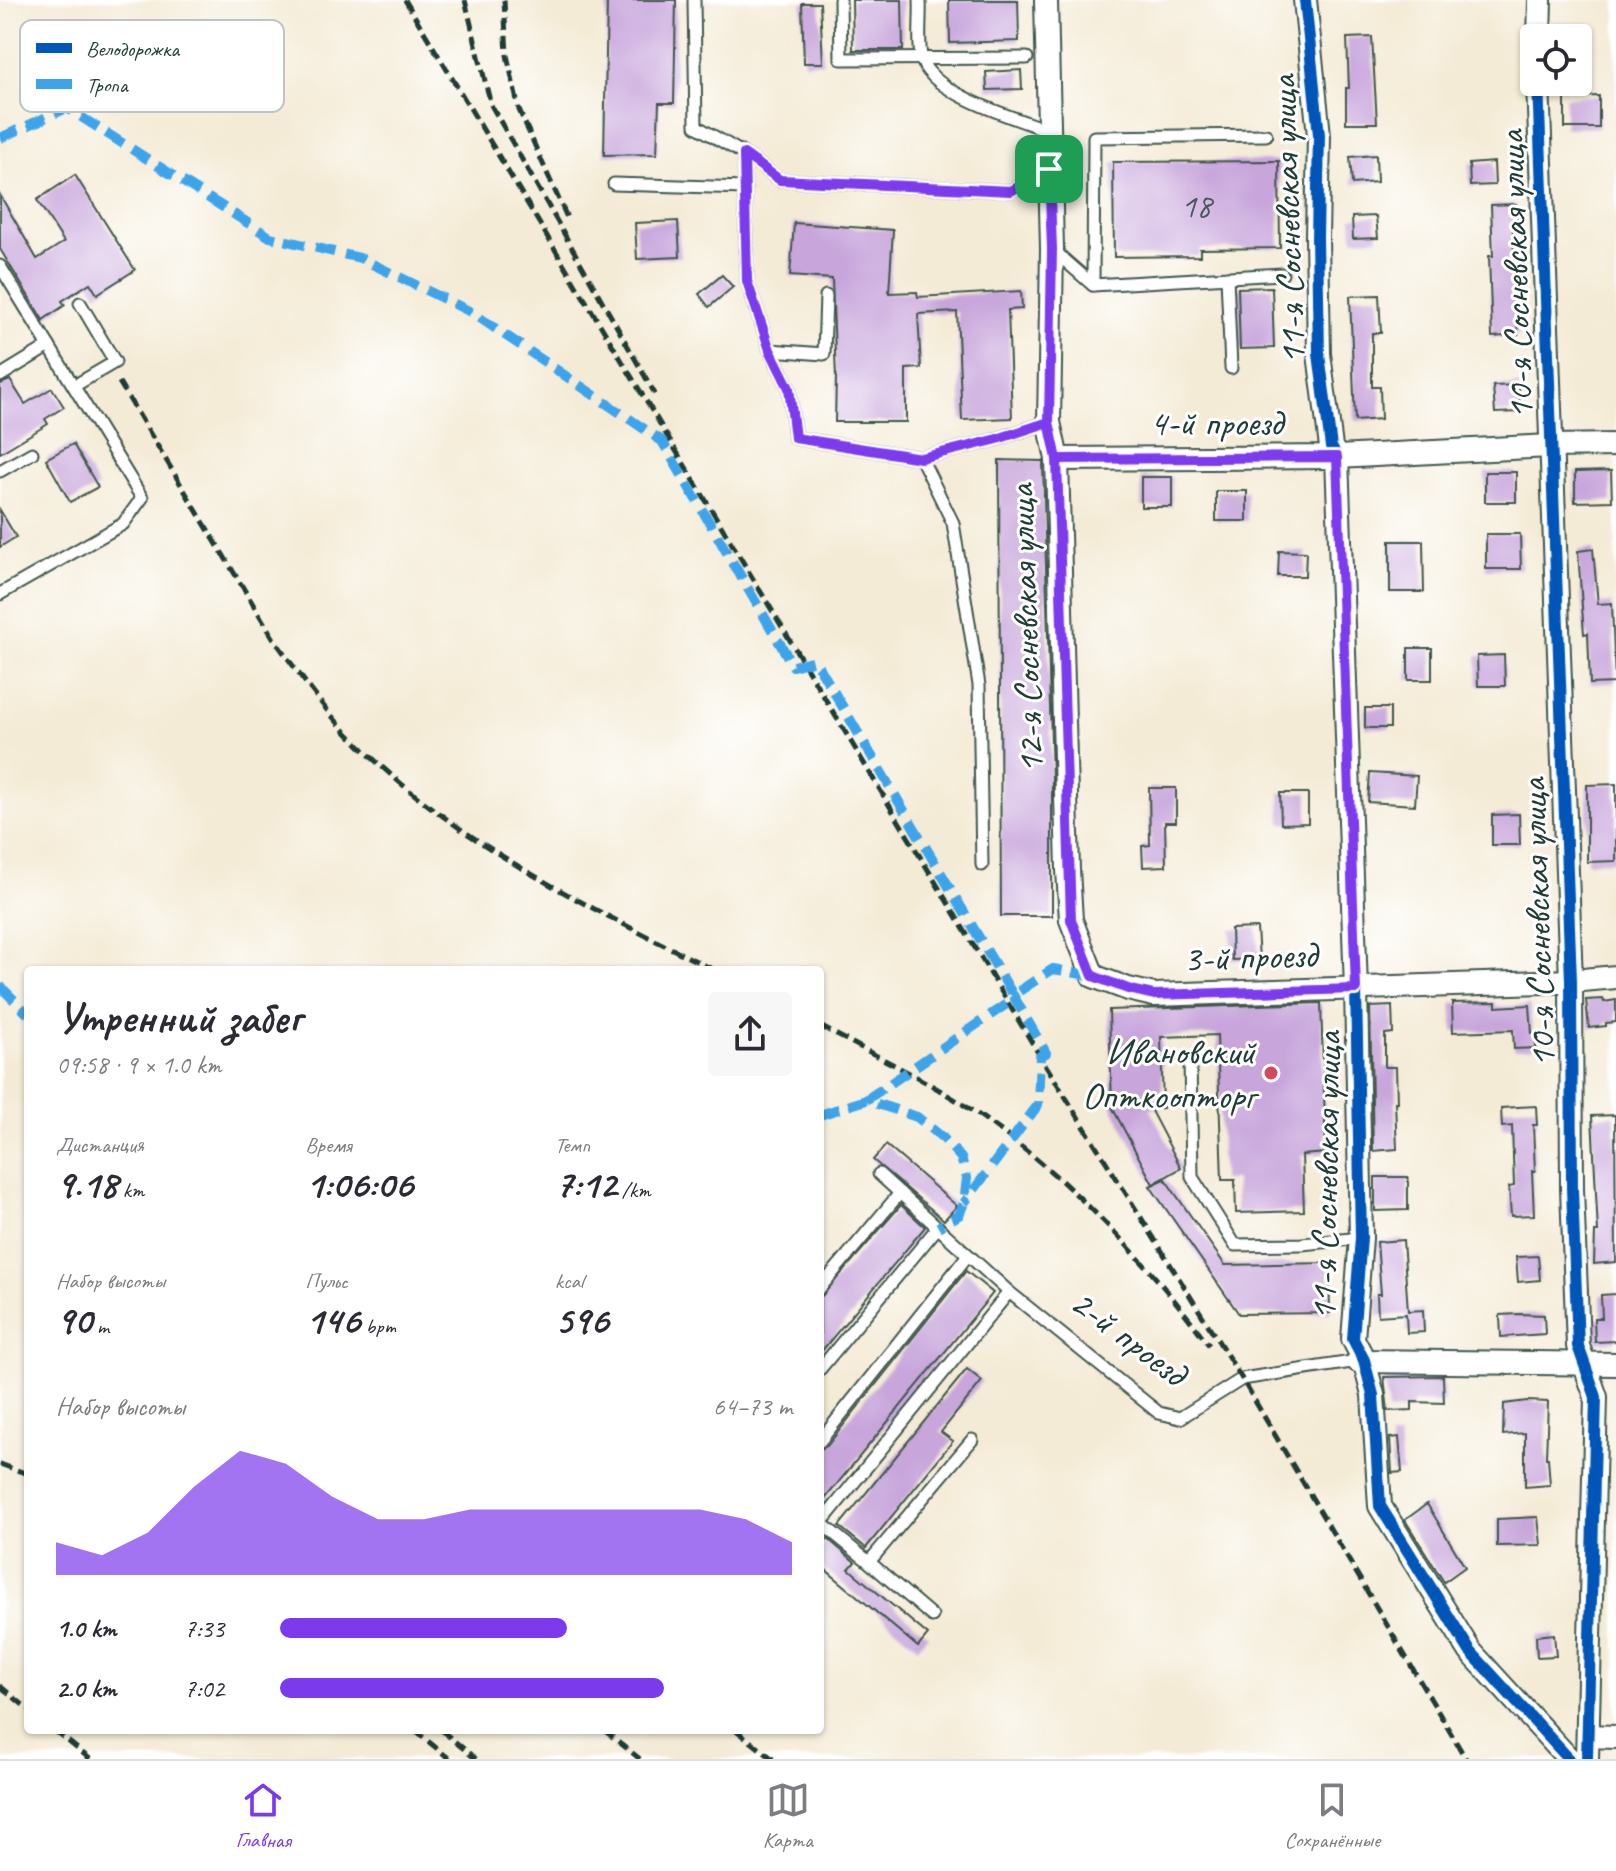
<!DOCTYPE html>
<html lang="ru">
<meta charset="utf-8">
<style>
body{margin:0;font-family:Caveat,sans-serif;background:#f7f7f7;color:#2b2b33;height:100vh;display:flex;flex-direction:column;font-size:30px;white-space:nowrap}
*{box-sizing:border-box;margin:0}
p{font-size:26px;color:#7c7c81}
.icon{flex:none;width:44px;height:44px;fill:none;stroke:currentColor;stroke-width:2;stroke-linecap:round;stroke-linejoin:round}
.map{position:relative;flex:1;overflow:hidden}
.drawer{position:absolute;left:24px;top:966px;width:800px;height:768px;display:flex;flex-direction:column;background:#fff;border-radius:8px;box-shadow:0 2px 6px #0004}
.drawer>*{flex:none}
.tools{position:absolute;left:1520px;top:24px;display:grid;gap:16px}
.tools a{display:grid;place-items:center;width:72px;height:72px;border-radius:8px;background:#fff;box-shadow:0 2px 6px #0004;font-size:40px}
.pin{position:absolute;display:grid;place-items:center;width:68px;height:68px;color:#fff;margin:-34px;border-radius:16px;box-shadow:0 4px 12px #0006}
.round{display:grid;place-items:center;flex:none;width:84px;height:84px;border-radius:8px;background:#f7f7f7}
.overview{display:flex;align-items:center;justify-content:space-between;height:136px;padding:0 32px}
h1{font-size:44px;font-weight:700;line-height:60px}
.stats{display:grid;grid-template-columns:repeat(3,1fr);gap:12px;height:136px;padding:8px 32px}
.stats div{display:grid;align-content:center}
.stats b{font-size:40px;font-weight:700}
.stats small{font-size:22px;font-weight:400}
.stats p{font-size:22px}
.chart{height:224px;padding:16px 32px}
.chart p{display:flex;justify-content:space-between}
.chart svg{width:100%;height:144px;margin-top:8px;fill:#7c3aed;opacity:.7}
ul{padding:0 32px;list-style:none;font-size:26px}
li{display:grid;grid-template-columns:128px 96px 1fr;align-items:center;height:60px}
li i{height:20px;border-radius:10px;background:#7c3aed}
.tabs{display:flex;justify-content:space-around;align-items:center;height:112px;border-top:2px solid #e1e1e2;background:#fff;font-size:22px;color:#7c7c81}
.tabs a{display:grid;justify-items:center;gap:4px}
.tabs .selected{color:#7c3aed}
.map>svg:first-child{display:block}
.building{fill:#c8a6dc}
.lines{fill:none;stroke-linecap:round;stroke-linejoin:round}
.lane-casing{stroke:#3f574c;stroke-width:15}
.street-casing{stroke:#3f574c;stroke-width:26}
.lane{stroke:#fff;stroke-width:11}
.street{stroke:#fff;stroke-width:22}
.rail{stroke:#1f3d34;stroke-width:5;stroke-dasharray:12 6;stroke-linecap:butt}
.quiet{stroke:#3da4eb;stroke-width:10;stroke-dasharray:20 10;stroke-linecap:butt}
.cycleway-casing{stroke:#fff;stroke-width:17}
.cycleway{stroke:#0057b8;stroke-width:12}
.route-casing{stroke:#fff;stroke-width:16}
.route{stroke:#7c3aed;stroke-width:10}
.poi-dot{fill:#d1495b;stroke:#fff;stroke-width:3}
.labels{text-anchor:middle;stroke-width:6;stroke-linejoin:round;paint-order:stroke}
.number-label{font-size:34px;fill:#49575e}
.street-label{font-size:38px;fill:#1f3d34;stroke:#fff}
.poi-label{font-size:38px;fill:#1f3d34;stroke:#fff;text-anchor:end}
.key{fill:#fff;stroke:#bcc5c2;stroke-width:2}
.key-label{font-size:22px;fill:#1f3d34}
</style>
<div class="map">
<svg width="1616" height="1759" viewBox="0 0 1616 1759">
<rect width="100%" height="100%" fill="#fff"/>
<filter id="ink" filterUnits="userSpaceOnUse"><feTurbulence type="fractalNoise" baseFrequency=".0125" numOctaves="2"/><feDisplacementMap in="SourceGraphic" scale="16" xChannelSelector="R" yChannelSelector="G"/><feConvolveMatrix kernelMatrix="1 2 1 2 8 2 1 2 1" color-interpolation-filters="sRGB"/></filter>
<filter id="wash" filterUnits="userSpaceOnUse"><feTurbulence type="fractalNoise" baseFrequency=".006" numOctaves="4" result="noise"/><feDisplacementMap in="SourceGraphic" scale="32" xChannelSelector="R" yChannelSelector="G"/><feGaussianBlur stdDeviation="1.8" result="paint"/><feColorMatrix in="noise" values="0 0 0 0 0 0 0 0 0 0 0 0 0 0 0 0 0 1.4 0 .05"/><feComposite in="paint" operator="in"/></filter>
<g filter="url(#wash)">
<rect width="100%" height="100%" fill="#f4ebd6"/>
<g id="blocks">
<!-- building -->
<g class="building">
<path d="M607,0H676L674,103H659L657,154L604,155Z"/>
<path d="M852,0H902L903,50H853Z"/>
<path d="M949,0H1018L1019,41L950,43Z"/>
<path d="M802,3H820L823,63H804Z"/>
<path d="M1372,37L1377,123H1346V88H1349L1347,38Z"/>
<path d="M1021,70L1022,89L987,90L986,72Z"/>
<path d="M1599,96V128H1565V97Z"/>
<path d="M1376,155L1377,182L1352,184L1350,157Z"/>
<path d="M1279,161L1280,248L1200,249V256L1114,257L1113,162Z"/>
<path d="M1494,162L1495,185L1470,186L1469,164Z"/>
<path d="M75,175L135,270L97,294L90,283L62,301L65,305L43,320L0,249V195L37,259L64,242L37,200Z"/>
<path d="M1516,204L1518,231H1513L1518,335L1492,337L1489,256H1493L1491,205Z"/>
<path d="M1376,216L1378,238L1353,239L1352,217Z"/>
<path d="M678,221L680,257L637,259L635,223Z"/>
<path d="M794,223L893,230L889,293L917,292L918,297L1021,291L1022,309L1008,310L1012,418L962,420L957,312L918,314L921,368L906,369V422H835L836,378L832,279L790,276Z"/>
<path d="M722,275L733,287L709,307L699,294Z"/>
<path d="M1272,287L1274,348L1240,349L1238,288Z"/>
<path d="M1379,295L1381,333H1372V387H1380L1381,419L1355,421L1350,296Z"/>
<path d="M10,380L25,404L52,388L64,407L45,419L48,424L0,453V384Z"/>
<path d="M1519,385L1520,412L1495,413L1493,386Z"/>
<path d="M73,444L98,487L70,502L46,459Z"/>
<path d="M999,460L1043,461L1052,777V916H1001Z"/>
<path d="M1611,471L1612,501L1575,502V472Z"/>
<rect x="1485" y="472" width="31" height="30"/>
<rect x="1141" y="477" width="31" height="30"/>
<rect x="1216" y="491" width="31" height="30"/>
<path d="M0,510L16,537L0,547Z"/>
<path d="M1486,534H1520L1521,569H1486Z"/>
<path d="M1390,541H1423L1424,592H1390Z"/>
<path d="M1593,549L1598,604L1612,603L1615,683L1590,684L1588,633L1584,634L1578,551Z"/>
<path d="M1279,551L1306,552L1305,576H1278Z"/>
<rect x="1408" y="648" width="24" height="32"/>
<path d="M1504,655L1505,686H1478L1477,656Z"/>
<rect x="1365" y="708" width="25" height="20"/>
<path d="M1370,773L1417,776L1415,805L1368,802Z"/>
<path d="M1616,784V861L1587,862V785Z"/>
<path d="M1149,788H1176V822H1165L1166,866L1143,867L1142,846L1150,845Z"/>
<path d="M1280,793H1308V823L1281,824Z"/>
<path d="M1519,814L1520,845H1492V815Z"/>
<path d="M1257,928L1259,959L1232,960L1231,929Z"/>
<path d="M1603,999L1604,1002L1616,1000V1022L1606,1023V1026L1589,1028L1586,1000Z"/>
<path d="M1496,1002V1007L1530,1005L1532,1034H1535L1536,1048L1514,1049L1513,1030L1453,1032L1452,1003Z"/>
<path d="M1321,1003L1326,1153L1302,1155L1304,1211L1236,1213L1235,1180H1222L1217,1035L1161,1037L1163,1108L1150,1109L1181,1168L1153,1184L1112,1107L1109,1010Z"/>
<path d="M1392,1006L1393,1033L1385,1034V1067H1396L1397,1102H1395L1397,1149L1373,1151L1370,1007Z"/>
<path d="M1536,1106L1537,1125H1533L1535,1171H1532L1534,1215L1511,1216L1509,1187L1514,1186L1512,1126L1502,1127L1501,1108Z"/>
<path d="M1615,1115L1616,1262L1594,1264L1595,1232H1598L1592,1116Z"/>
<path d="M886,1145L957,1206L944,1220L873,1160Z"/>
<path d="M1375,1177H1408V1210L1375,1211Z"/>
<path d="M1165,1179L1225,1265L1329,1263L1330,1313L1239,1314L1150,1186Z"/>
<path d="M901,1205L925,1227L820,1353V1298Z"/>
<path d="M1403,1240L1408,1311L1423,1310L1424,1332L1407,1333L1406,1314L1378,1316L1377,1294H1381L1377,1242Z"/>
<path d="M1538,1256L1540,1280L1518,1282L1516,1257Z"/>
<path d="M966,1271L993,1293L820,1505V1449L827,1446Z"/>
<path d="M1616,1294V1341L1595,1342L1594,1318H1602L1601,1295Z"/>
<path d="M1520,1314L1544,1315L1545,1334L1501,1337L1500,1315Z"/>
<path d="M967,1369L982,1381L941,1432L953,1441L866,1548L839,1526Z"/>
<path d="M1443,1376L1444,1403L1412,1402V1410L1388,1411L1384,1377Z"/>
<path d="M1527,1401L1548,1402L1546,1458H1548L1550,1485L1525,1487V1433L1503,1435L1504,1404Z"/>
<path d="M1399,1437L1402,1472L1392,1473L1390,1438Z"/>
<path d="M1427,1504L1465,1567L1444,1582L1405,1520Z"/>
<path d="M1538,1517L1541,1545L1497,1546V1519Z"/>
<path d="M828,1539L855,1562L849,1569L928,1635L918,1647L820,1565V1549Z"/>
<path d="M1554,1634L1556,1656L1537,1657L1536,1636Z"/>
</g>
</g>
</g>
<g filter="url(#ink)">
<use href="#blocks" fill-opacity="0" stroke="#3f574c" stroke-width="2"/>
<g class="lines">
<defs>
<g id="lane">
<path d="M694,0L696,126L744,154L780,180L1011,191L1049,169"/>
<path d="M840,0L841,59L1027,58"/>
<path d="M920,0C921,18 918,39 921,57C929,94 1016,118 1047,130"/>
<path d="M744,154L747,281L770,350"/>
<path d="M614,184L745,188"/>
<path d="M1052,249L1093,285L1282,274"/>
<path d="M0,266L49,346L0,376"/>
<path d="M1227,277L1231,368"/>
<path d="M1093,285L1094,137L1266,135"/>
<path d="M826,296L824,354L770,350L789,388L795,438L921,458"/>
<path d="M74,386L115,362L80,303"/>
<path d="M0,471L32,453"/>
<path d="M0,594L123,524L142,498L49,346"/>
<path d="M982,865L979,685L953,523L921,458L994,440L1049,422"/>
<path d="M1190,1059L1192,1177L1235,1245L1302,1244L1361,1238"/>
<path d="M879,1174L1009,1292L1159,1413L1180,1418L1242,1379L1358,1361"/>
<path d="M820,1288L900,1193"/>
<path d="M820,1369L938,1227"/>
<path d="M972,1440L869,1562L821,1523L1009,1292"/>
<path d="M820,1441L968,1255"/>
<path d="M869,1562L932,1616"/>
</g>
<g id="street">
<path d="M1046,0L1052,249L1049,422L1057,459L1068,870L1071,920L1093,976L1128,989L1154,995L1571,981L1616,977"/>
<path d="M1305,0L1319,135L1317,237L1319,354L1331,447L1337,457L1356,989L1361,1238L1353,1339L1364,1360L1373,1395L1380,1506L1470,1651L1569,1759"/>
<path d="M1539,38L1540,0"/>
<path d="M1538,82L1571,981L1572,1189L1578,1346L1596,1397L1587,1759"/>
<path d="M1057,459L1337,457L1551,446L1616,445"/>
<path d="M1358,1361L1616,1364"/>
<path d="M1588,1736L1616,1737"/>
</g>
</defs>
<!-- lane casing -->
<use href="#lane" class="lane-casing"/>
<!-- street casing -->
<use href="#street" class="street-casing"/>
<!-- lane -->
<use href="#lane" class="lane"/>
<!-- street -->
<use href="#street" class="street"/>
<!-- rail -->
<g class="rail">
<path d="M405,0L1040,1056L1242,1379L1466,1759"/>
<path d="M465,0L491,105L655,394"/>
<path d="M504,0L507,55L519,110L568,220"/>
<path d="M119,382L274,639C299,674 324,710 354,740C455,843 587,906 714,970"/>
<path d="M820,1026C877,1057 937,1084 990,1123C1074,1184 1147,1261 1209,1345"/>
<path d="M0,1464L28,1474"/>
<path d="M0,1686L28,1709"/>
<path d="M54,1730L90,1759"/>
<path d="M414,1730L450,1759"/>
<path d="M441,1730L476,1759"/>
<path d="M604,1730L640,1759"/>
<path d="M736,1730L773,1759"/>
</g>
<!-- quiet -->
<g class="quiet">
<path d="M0,138L67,108L270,237L360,258L471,312L662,441L793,666L815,660L1013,995L1053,969L1093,976"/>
<path d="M0,986L28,1014"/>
<path d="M866,1100L1008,1003L1013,995L1046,1053L1040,1056L1038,1105L964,1203"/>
<path d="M820,1115L866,1100L917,1117L943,1138L961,1158L967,1178L964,1203L959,1215L938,1227"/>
</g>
<defs>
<g id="cycleway">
<path d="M1305,0L1319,135L1317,237L1319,354L1331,447L1337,457L1356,989L1361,1238L1353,1339L1364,1360L1373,1395L1380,1506L1470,1651L1569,1759"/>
<path d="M1538,82L1571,981L1572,1189L1578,1346L1596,1397L1587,1759"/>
</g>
</defs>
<!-- cycleway casing -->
<use href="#cycleway" class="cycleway-casing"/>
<!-- cycleway -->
<use href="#cycleway" class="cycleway"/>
</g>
</g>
<g class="lines" filter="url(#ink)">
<defs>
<path id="route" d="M1049,169L1052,249L1049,422L1057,459L1071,920L1093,976L1128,989L1154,995L1356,989L1337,457L1057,459L1049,422L994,440L921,458L795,438L789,388L770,350L747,281L744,154L780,180L1011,191L1049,169"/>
</defs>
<!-- route casing -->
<use href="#route" class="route-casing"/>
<!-- route -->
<use href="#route" class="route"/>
</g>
<!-- markers -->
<circle class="poi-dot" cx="1271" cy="1073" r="8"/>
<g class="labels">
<!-- number labels -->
<g class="number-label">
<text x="1196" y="217">18</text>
</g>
<!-- street labels -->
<g class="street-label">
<text transform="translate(1287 220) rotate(-92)" y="13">11-я Сосневская улица</text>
<text transform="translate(1515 275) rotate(-92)" y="13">10-я Сосневская улица</text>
<text x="1216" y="435">4-й проезд</text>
<text transform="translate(1025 629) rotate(-92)" y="13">12-я Сосневская улица</text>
<text transform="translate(1537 923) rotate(-92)" y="13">10-я Сосневская улица</text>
<text transform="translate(1250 956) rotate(-2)" y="13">3-й проезд</text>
<text transform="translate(1325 1176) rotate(-89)" y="13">11-я Сосневская улица</text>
<text transform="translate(1129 1337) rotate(37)" y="13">2-й проезд</text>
</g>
<!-- poi labels -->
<g class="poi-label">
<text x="1255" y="1064">Ивановский<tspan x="1255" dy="44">Опткоопторг</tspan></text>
</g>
</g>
<!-- legend -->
<rect x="20" y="20" width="264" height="92" rx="12" class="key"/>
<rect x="36" y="43" width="36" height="10" fill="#0057b8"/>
<rect x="36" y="79" width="36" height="10" fill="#3da4eb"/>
<g class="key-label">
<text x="86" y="56">Велодорожка</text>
<text x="86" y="92">Тропа</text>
</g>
</svg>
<div class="tools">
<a><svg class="icon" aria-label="locate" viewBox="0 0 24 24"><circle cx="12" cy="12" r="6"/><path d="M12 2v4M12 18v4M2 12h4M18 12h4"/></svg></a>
</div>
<div class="pin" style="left:1049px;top:169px;background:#1e9e55"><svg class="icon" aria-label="arrive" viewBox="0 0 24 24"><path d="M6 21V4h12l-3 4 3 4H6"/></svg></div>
<section class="drawer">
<div class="overview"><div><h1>Утренний забег</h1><p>09:58 · 9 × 1.0 km</p></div><a class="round"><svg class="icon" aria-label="share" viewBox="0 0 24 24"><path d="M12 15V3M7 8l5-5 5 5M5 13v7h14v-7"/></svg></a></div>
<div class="stats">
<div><p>Дистанция</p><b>9.18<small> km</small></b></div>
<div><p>Время</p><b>1:06:06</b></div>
<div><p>Темп</p><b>7:12<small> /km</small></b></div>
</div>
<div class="stats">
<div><p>Набор высоты</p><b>90<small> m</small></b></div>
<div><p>Пульс</p><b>146<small> bpm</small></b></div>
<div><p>kcal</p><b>596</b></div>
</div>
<div class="chart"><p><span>Набор высоты</span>64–73 m</p>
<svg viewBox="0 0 160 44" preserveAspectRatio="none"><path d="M0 44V34L10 38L20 31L30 17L40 6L50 10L60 20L70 27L80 27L90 24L100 24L110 24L120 24L130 24L140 24L150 27L160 34V44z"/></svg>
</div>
<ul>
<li><b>1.0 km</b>7:33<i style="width:56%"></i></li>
<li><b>2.0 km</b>7:02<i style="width:75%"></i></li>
</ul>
</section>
</div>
<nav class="tabs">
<a class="selected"><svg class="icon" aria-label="home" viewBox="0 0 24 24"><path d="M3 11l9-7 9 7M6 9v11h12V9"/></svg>Главная</a>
<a><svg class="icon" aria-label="map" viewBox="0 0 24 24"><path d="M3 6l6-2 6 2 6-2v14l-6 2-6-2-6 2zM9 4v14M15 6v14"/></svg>Карта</a>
<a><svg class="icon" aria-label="saved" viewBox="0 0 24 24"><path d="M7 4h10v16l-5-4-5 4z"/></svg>Сохранённые</a>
</nav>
